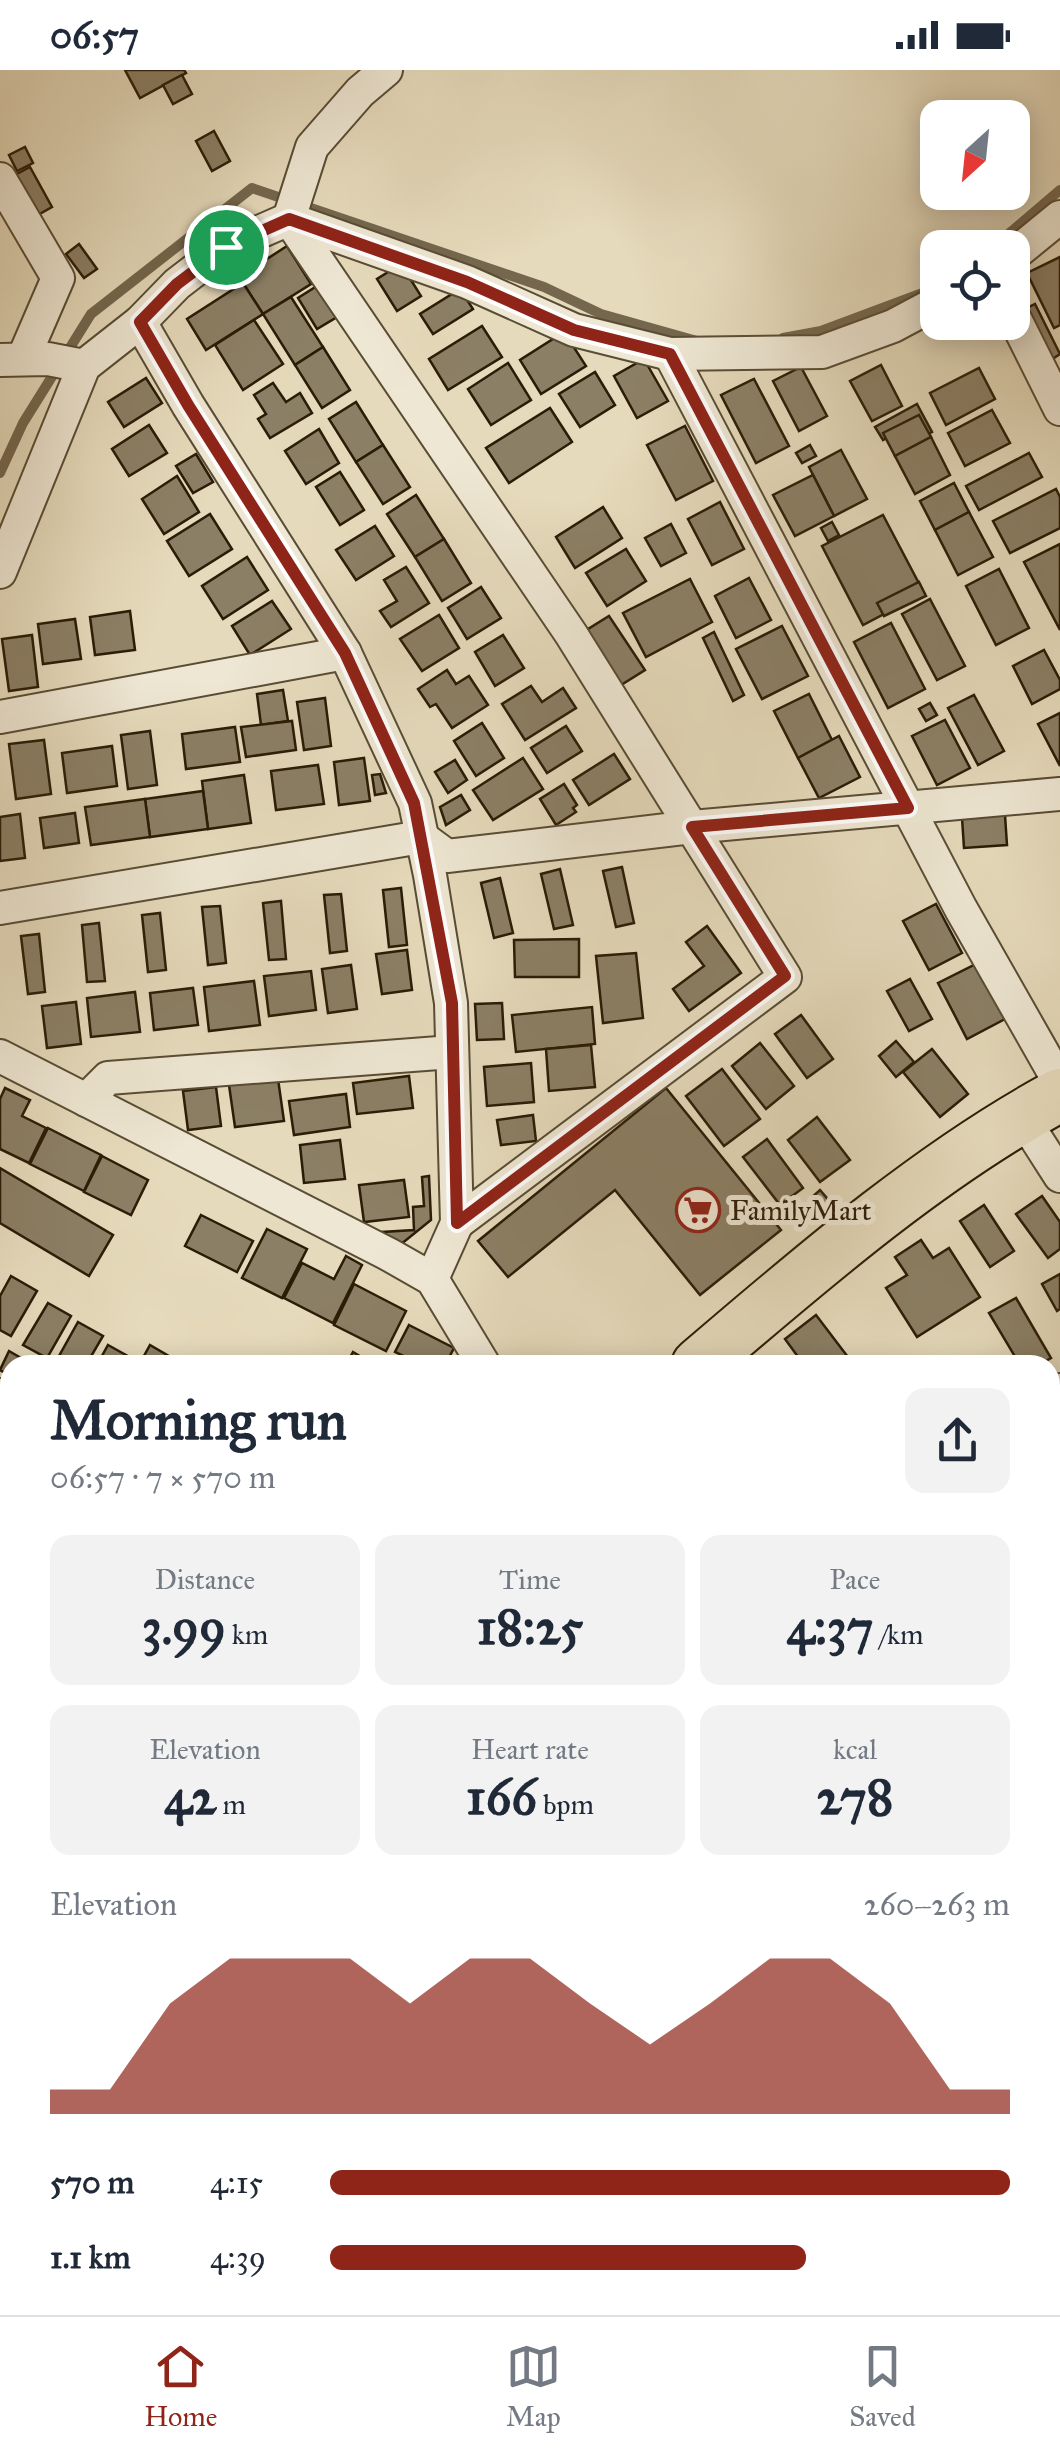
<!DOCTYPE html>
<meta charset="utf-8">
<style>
body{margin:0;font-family:"IM FELL Great Primer",serif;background:#f2f2f3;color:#1f2937;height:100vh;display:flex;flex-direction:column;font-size:38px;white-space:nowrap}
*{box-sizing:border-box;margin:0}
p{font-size:32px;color:#747a83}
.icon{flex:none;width:55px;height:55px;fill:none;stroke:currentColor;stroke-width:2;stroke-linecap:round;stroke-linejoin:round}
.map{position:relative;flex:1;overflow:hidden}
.panel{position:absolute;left:0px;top:1285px;width:1060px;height:960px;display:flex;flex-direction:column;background:#fff;border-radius:30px 30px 0 0;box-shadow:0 5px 25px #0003}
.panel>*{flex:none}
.needle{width:65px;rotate:207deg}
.tools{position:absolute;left:920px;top:30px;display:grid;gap:20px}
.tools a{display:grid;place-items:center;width:110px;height:110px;border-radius:20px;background:#fff;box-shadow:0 5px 25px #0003;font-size:50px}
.pin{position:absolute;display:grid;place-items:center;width:85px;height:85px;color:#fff;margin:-42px;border:5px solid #fff;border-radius:50%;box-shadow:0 2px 10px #0007}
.round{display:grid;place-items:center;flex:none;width:105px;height:105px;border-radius:20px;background:#f2f2f3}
.head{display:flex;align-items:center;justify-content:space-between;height:170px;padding:0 50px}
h1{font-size:55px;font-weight:700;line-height:75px}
.stats{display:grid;grid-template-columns:repeat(3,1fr);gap:15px;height:170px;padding:10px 50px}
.stats div{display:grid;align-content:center;border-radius:20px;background:#f2f2f3;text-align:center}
.stats b{font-size:50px;font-weight:700}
.stats small{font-size:28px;font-weight:400}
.stats p{font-size:28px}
.chart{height:280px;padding:20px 50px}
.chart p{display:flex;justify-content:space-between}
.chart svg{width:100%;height:180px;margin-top:10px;fill:#8f2418;opacity:.7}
ul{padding:0 50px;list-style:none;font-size:32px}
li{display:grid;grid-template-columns:160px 120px 1fr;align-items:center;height:75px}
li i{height:25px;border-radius:12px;background:#8f2418}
.status{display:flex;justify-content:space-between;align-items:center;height:70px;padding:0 50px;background:#fff;direction:ltr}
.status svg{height:28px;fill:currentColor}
.tab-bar{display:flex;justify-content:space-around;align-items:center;height:140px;border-top:2px solid #e0e1e3;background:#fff;font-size:28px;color:#747a83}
.tab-bar a{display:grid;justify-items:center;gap:5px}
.tab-bar .active{color:#8f2418}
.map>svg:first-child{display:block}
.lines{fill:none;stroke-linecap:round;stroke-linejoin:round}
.stream{stroke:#74674e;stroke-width:10}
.building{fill:#8b7f65;stroke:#2a1c07;stroke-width:2.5}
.minor-casing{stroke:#594c34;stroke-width:36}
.tertiary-casing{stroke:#594c34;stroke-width:46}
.primary-casing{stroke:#2a1c07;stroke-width:56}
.minor{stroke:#eee7d3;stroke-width:32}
.tertiary{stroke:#eee7d3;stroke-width:42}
.primary{stroke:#e5dabb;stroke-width:52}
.route-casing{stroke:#fff;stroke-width:20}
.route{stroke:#8f2418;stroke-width:12}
.labels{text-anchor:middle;stroke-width:10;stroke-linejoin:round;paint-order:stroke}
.poi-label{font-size:28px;fill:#2a1c07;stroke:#eee7d3;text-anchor:start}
</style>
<div class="status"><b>06:57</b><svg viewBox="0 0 49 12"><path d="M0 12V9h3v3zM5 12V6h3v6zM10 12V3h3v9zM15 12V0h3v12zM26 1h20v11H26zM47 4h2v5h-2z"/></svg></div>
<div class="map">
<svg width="1060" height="2245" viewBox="0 0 1060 2245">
<rect width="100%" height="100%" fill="#e5dabb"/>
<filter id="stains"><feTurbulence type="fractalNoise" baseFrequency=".002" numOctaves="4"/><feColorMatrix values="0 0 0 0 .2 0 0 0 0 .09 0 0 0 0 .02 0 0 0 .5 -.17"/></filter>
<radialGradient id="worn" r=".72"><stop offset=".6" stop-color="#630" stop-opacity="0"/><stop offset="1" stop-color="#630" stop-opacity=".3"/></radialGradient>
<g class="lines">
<!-- stream -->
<g class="stream">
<path d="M992,178L1060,120"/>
<path d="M783,268L821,261L928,221"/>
<path d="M0,403L23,353L91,244L252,118L544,217L601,244L697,271"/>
</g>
</g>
<!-- building -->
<g class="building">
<path d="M125,0H184L186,3L140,28Z"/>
<path d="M182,5L192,24L173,34L163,15Z"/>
<path d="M214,61L230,91L212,101L196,71Z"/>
<path d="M25,77L33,93L17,101L9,85Z"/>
<path d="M30,97L52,137L36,146L15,105Z"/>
<path d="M79,174L97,199L84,208L66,184Z"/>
<path d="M287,176L311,214L263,244L239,207Z"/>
<path d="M1060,187V255L1054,258L1027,203Z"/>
<path d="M401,194L421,226L397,241L377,209Z"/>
<path d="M233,197L240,209L228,217L221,205Z"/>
<path d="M243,213L263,244L206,280L187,249Z"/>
<path d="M317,216L337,247L317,259L298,228Z"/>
<path d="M460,219L473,239L433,264L420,244Z"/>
<path d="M291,227L323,277L295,295L263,244Z"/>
<path d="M1035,234L1060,284L1045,294L1019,242Z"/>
<path d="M254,250L283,294L243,320L215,275Z"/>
<path d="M482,256L502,287L448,320L429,289Z"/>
<path d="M564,262L586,296L541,324L520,290Z"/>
<path d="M323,277L350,320L322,338L295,295Z"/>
<path d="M644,289L668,331L637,348L614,306Z"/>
<path d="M508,293L531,330L491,355L468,319Z"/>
<path d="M881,295L902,336L872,351L850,311Z"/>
<path d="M801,297L827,346L799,361L773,311Z"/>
<path d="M979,298L995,329L946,355L930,323Z"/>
<path d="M595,302L615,335L580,357L559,324Z"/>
<path d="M146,308L162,333L124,357L108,332Z"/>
<path d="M754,309L789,376L756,393L721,325Z"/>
<path d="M273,313L286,332L300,323L312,343L270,368L258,349L266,344L254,325Z"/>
<path d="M356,332L383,375L356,392L329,349Z"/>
<path d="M917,334L932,362L926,365L918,351L883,370L875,357Z"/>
<path d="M550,338L572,372L509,413L486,378Z"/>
<path d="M992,340L1010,373L965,396L948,363Z"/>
<path d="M919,345L931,367L895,386L883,363Z"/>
<path d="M149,355L167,383L129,406L112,379Z"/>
<path d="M685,356L713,411L676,430L647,375Z"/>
<path d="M319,359L339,393L306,414L285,381Z"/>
<path d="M931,367L950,405L915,424L895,386Z"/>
<path d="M383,375L410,417L383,434L356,392Z"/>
<path d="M810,375L816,386L802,393L796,383Z"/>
<path d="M841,380L867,429L834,446L809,397Z"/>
<path d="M1029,383L1042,407L979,440L966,416Z"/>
<path d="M196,384L213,412L193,423L176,396Z"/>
<path d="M340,402L364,440L340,455L316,417Z"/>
<path d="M813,405L834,446L795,466L773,425Z"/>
<path d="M177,406L199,442L164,464L142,429Z"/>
<path d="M954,413L969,442L935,460L920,431Z"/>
<path d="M1056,419L1060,427V458L1010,483L993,451Z"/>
<path d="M416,425L444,469L415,487L387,444Z"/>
<path d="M720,432L744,479L712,495L688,449Z"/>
<path d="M603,437L622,468L575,498L556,467Z"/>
<path d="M969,442L993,487L958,505L935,460Z"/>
<path d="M210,444L232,479L189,506L167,471Z"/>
<path d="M883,445L924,523L863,555L822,476Z"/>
<path d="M832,452L839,465L828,471L821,458Z"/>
<path d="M671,454L686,483L661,496L645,468Z"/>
<path d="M375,456L394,486L356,510L336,480Z"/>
<path d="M444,469L471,513L442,531L415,487Z"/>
<path d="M1060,474V560L1024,492Z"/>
<path d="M626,479L646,511L607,536L586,503Z"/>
<path d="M247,487L268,520L223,549L202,516Z"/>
<path d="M406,497L429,533L391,557L380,541L397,531L384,510Z"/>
<path d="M999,499L1029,558L996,575L966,516Z"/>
<path d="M749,508L771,550L736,568L715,526Z"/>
<path d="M690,509L712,552L646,587L623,543Z"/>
<path d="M919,512L926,526L884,546L877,533Z"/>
<path d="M481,517L501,548L467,569L448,538Z"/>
<path d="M930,529L965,596L937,610L902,544Z"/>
<path d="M272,531L291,559L250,585L232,556Z"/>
<path d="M130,541L135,580L95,585L90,547Z"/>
<path d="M439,545L459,578L422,601L400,569Z"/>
<path d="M609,546L645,600L621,615L585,561Z"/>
<path d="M75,549L81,589L43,594L38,554Z"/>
<path d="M891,553L925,619L888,638L854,572Z"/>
<path d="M782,556L808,606L762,629L736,579Z"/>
<path d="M714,562L744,625L733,631L703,568Z"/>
<path d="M32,565L38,617L9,621L2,569Z"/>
<path d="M503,565L524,598L495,616L475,582Z"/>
<path d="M1044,580L1060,610V619L1032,634L1013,596Z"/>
<path d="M447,600L456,614L469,606L488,635L452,658L436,634L430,637L418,619Z"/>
<path d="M531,616L542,632L563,618L576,638L525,670L502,634Z"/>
<path d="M283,620L288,651L261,655L257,624Z"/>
<path d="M809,624L832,670L798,688L774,641Z"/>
<path d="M974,625L1004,681L978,695L948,638Z"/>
<path d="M325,628L331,676L304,680L297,632Z"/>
<path d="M930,633L937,645L926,651L919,639Z"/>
<path d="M1060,643V696L1038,654Z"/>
<path d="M945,650L970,698L937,715L912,666Z"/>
<path d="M292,651L296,680L246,687L241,657Z"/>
<path d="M482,653L504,688L476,706L454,671Z"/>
<path d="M566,656L582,681L547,703L531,678Z"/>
<path d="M235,657L240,692L186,699L182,664Z"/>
<path d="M150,661L157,715L128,719L121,665Z"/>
<path d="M839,666L860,707L819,728L798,688Z"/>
<path d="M44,670L51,724L16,729L9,674Z"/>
<path d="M112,676L117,716L67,723L62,683Z"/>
<path d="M614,684L630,709L589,735L573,710Z"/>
<path d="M364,688L370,731L339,735L334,692Z"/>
<path d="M523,688L543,719L493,750L473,720Z"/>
<path d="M455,690L467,710L448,723L435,702Z"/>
<path d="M318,695L324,734L276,740L271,701Z"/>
<path d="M380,704L386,723L375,725L372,705Z"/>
<path d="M244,705L251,753L208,759L202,711Z"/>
<path d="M564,714L577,735L573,738L576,742L556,755L540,729Z"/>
<path d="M203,721L208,759L150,767L145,729Z"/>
<path d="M461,725L470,740L446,755L440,737Z"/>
<path d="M145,729L150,767L91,775L85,737Z"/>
<path d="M75,743L79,773L44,778L40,748Z"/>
<path d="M20,744L25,788L0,791V747Z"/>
<path d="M1005,745L1007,775L964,778L962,748Z"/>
<path d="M622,797L634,853L616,857L603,801Z"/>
<path d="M560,799L573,855L554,859L541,804Z"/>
<path d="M500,808L513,863L494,868L481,813Z"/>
<path d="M401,818L407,875L389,877L383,820Z"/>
<path d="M341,824L347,881L330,883L324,825Z"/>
<path d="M281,831L286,889L269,890L263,833Z"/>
<path d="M936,834L962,883L929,900L903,851Z"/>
<path d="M220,836L226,893L208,895L202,837Z"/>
<path d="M160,843L166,900L148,902L142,845Z"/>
<path d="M99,853L105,911L87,912L82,855Z"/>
<path d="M707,856L741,903L689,941L673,919L704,896L686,872Z"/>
<path d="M39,864L45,922L28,924L21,866Z"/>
<path d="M579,869V907H515L514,870Z"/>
<path d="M407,880L412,920L382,924L376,884Z"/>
<path d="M636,883L643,948L603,953L596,886Z"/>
<path d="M976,894L1005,949L967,969L938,913Z"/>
<path d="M351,895L357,939L328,943L322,899Z"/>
<path d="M311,901L316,940L269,946L264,906Z"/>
<path d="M910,909L932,949L909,961L887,921Z"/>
<path d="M254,911L260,955L209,961L204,917Z"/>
<path d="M193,918L198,955L154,960L150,923Z"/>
<path d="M135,922L140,962L91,967L87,928Z"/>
<path d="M76,932L81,974L47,978L42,936Z"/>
<path d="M502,933L504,969L477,970L475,934Z"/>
<path d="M592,937L595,974L516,982L512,945Z"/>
<path d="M801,945L833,989L807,1008L775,964Z"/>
<path d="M896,971L914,992L896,1007L879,986Z"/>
<path d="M760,973L794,1016L766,1039L732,996Z"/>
<path d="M591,975L595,1017L549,1021L546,979Z"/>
<path d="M932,979L968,1024L940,1047L903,1002Z"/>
<path d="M531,993L534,1032L487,1036L484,997Z"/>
<path d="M722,999L760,1049L724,1076L686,1026Z"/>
<path d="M409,1006L413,1038L357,1044L353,1013Z"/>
<path d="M278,1009L284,1051L235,1057L229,1015Z"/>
<path d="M216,1017L221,1056L188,1060L183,1021Z"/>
<path d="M5,1018L30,1030L22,1046L46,1058L29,1093L0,1079V1029Z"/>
<path d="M666,1018L781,1160L700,1225L615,1120L508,1207L478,1171Z"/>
<path d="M346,1024L350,1057L294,1065L289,1031Z"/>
<path d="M533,1045L536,1071L501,1075L497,1050Z"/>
<path d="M817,1047L850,1090L820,1112L788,1070Z"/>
<path d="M48,1058L101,1085L84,1121L30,1094Z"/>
<path d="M767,1069L803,1118L780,1135L743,1087Z"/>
<path d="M340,1070L345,1109L304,1113L300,1075Z"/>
<path d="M102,1086L148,1110L131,1145L84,1122Z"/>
<path d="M0,1098L113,1165L89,1206L0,1153Z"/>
<path d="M429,1106L431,1150L400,1175L382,1165V1162L414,1160L413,1137L424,1136L422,1107Z"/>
<path d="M404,1110L409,1147L364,1152L359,1115Z"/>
<path d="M820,1120L832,1134L823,1142L811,1128Z"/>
<path d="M1042,1126L1060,1152V1179L1048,1188L1016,1144Z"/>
<path d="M984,1135L1014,1181L990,1197L960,1151Z"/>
<path d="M201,1145L253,1171L237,1202L185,1176Z"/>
<path d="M267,1159L307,1179L282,1228L242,1208Z"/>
<path d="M921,1170L933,1188L949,1178L980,1227L917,1267L886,1218L907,1205L895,1187Z"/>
<path d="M346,1186L362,1195L333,1253L284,1228L302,1193L334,1209Z"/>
<path d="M1060,1204V1239L1057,1241L1042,1214Z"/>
<path d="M11,1206L37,1221L11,1266L0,1260V1226Z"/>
<path d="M354,1214L406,1241L386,1281L334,1255Z"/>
<path d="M1016,1228L1051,1288L1039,1295H1020L989,1243Z"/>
<path d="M48,1233L71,1246L47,1288L23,1275Z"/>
<path d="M816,1245L854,1295H804L785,1269Z"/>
<path d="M78,1252L103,1266L86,1295H54Z"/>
<path d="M409,1255L454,1278L445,1295H422L395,1282Z"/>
<path d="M108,1275L135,1290L133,1295H97Z"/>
<path d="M150,1275L179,1292L177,1295H139Z"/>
<path d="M9,1281L33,1295H10V1306L0,1300Z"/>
<path d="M353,1282L375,1295H346Z"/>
<path d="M3,1341L10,1345V1385L4,1397L10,1400V1439L0,1433V1346Z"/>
<path d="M1057,1341L1060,1345V1377L1050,1361V1346Z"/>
<path d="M1060,1383V1423L1050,1407V1389Z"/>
<path d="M1060,1461V1554L1057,1556L1050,1546V1467Z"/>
<path d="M0,1626L10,1631V1644L0,1664Z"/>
<path d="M1060,1631V1678L1050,1661V1638Z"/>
<path d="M10,1648V1699L0,1693V1667Z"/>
<path d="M9,1715H10V1773L0,1767V1732Z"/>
<path d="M1060,1734V1774L1050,1780V1739Z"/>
<path d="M0,1853L10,1858V1892L0,1912Z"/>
<path d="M1060,1942V1998L1050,1984V1950Z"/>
<path d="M3,2003L10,2013V2055L6,2057L0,2048V2005Z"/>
<path d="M1060,2053V2104L1050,2111V2059Z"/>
<path d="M10,2109V2143L0,2150V2115Z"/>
<path d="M10,2225V2235H47L54,2245H12L3,2229Z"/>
<path d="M304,2235H344L351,2245H303L299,2239Z"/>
<path d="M427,2235H482L467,2245H434Z"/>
<path d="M696,2235H751L758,2245H682Z"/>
<path d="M842,2235H886L871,2245H842L837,2238Z"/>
<path d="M936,2235H972L978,2245H942Z"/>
</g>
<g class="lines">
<defs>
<g id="minor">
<path d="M386,0L360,22L312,77L289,149L571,564L785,907L457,1153"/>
<path d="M0,109L58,208L23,289"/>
<path d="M1012,186L1060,147"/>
<path d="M1012,243L1060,339"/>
<path d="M140,252L188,335L345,583L415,733L430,805L451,933L457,1153L432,1209"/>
<path d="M670,284L961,839L1060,1013"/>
<path d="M0,290L48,289L84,296"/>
<path d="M0,502L84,296L140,252L177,214L225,177L289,149L467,212L574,260L670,284L822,282L893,256L938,232"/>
<path d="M0,647L345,583"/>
<path d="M0,838L421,767L447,786L692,757L1060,724"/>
<path d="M0,986L388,1184L432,1209L484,1295"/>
<path d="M86,1030L108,1008L452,982"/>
<path d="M1021,1045L1060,1106"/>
<path d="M0,1325L10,1331"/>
<path d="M1050,1326L1060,1320"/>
<path d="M0,1598L10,1604"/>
<path d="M1050,1605L1060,1599"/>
<path d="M0,1844L10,1849"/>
<path d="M1050,1851L1060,1867"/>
<path d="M1050,1898L1060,1891"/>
<path d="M0,2187L10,2180"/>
<path d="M386,2235L392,2245"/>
<path d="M779,2235L785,2245"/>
<path d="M226,2245L240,2235"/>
<path d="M545,2245L560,2235"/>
</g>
<path id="tertiary" d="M1048,2235L1055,2245"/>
<g id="primary">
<path d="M698,1295C809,1200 931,1094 1060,1025"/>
<path d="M0,1945L10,1938"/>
</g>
</defs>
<!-- minor casing -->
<use href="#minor" class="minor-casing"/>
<!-- tertiary casing -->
<use href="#tertiary" class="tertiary-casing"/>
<!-- primary casing -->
<use href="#primary" class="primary-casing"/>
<!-- minor -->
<use href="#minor" class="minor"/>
<!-- tertiary -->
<use href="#tertiary" class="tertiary"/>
<!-- primary -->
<use href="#primary" class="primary"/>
</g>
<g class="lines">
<defs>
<path id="route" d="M289,149L467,212L574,260L670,284L908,738L692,757L785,906L457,1153L452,933L414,733L345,583L188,335L140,252L177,214L226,177Z"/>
</defs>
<!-- route casing -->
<use href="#route" class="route-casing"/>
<!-- route -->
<use href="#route" class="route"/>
</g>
<!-- icons -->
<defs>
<symbol id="supermarket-ring" viewBox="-11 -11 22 22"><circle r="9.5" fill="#eee7d3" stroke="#8f2418" stroke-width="1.5"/><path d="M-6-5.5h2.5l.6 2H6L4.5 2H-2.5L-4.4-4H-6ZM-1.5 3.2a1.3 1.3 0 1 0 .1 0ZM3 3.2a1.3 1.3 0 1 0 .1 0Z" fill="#8f2418"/></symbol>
</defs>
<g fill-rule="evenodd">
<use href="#supermarket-ring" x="673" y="1115" width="50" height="50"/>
</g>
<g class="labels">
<!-- poi labels -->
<g class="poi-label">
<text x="730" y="1150">FamilyMart</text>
</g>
</g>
<rect width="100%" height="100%" filter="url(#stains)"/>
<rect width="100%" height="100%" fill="url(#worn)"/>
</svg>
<div class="tools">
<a><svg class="needle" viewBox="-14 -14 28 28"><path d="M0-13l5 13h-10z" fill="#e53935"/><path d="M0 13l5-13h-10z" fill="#747a83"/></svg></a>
<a><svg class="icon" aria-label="locate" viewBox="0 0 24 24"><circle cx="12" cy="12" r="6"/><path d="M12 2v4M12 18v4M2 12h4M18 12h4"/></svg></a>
</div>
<div class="pin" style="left:226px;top:177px;background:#1e9e55"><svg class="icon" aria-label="arrive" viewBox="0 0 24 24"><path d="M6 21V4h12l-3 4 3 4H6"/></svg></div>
<section class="panel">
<div class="head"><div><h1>Morning run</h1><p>06:57 · 7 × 570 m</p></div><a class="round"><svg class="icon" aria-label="share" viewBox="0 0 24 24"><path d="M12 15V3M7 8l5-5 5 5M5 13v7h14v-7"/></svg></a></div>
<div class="stats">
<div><p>Distance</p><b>3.99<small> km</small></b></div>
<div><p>Time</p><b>18:25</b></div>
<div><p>Pace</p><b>4:37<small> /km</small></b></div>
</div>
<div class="stats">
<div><p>Elevation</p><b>42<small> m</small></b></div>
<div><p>Heart rate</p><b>166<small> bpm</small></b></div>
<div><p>kcal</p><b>278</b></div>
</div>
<div class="chart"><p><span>Elevation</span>260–263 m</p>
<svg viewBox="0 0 160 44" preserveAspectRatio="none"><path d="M0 44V38L10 38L20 17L30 6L40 6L50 6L60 17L70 6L80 6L90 17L100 27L110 17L120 6L130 6L140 17L150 38L160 38V44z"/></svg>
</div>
<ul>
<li><b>570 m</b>4:15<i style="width:100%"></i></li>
<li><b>1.1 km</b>4:39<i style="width:70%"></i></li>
</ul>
</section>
</div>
<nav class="tab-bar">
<a class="active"><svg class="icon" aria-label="home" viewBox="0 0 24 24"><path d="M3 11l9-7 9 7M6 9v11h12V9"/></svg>Home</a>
<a><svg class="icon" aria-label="map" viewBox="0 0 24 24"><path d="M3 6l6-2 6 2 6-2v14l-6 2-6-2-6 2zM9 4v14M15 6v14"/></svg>Map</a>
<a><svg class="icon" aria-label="saved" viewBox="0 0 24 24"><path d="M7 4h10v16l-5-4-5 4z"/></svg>Saved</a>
</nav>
